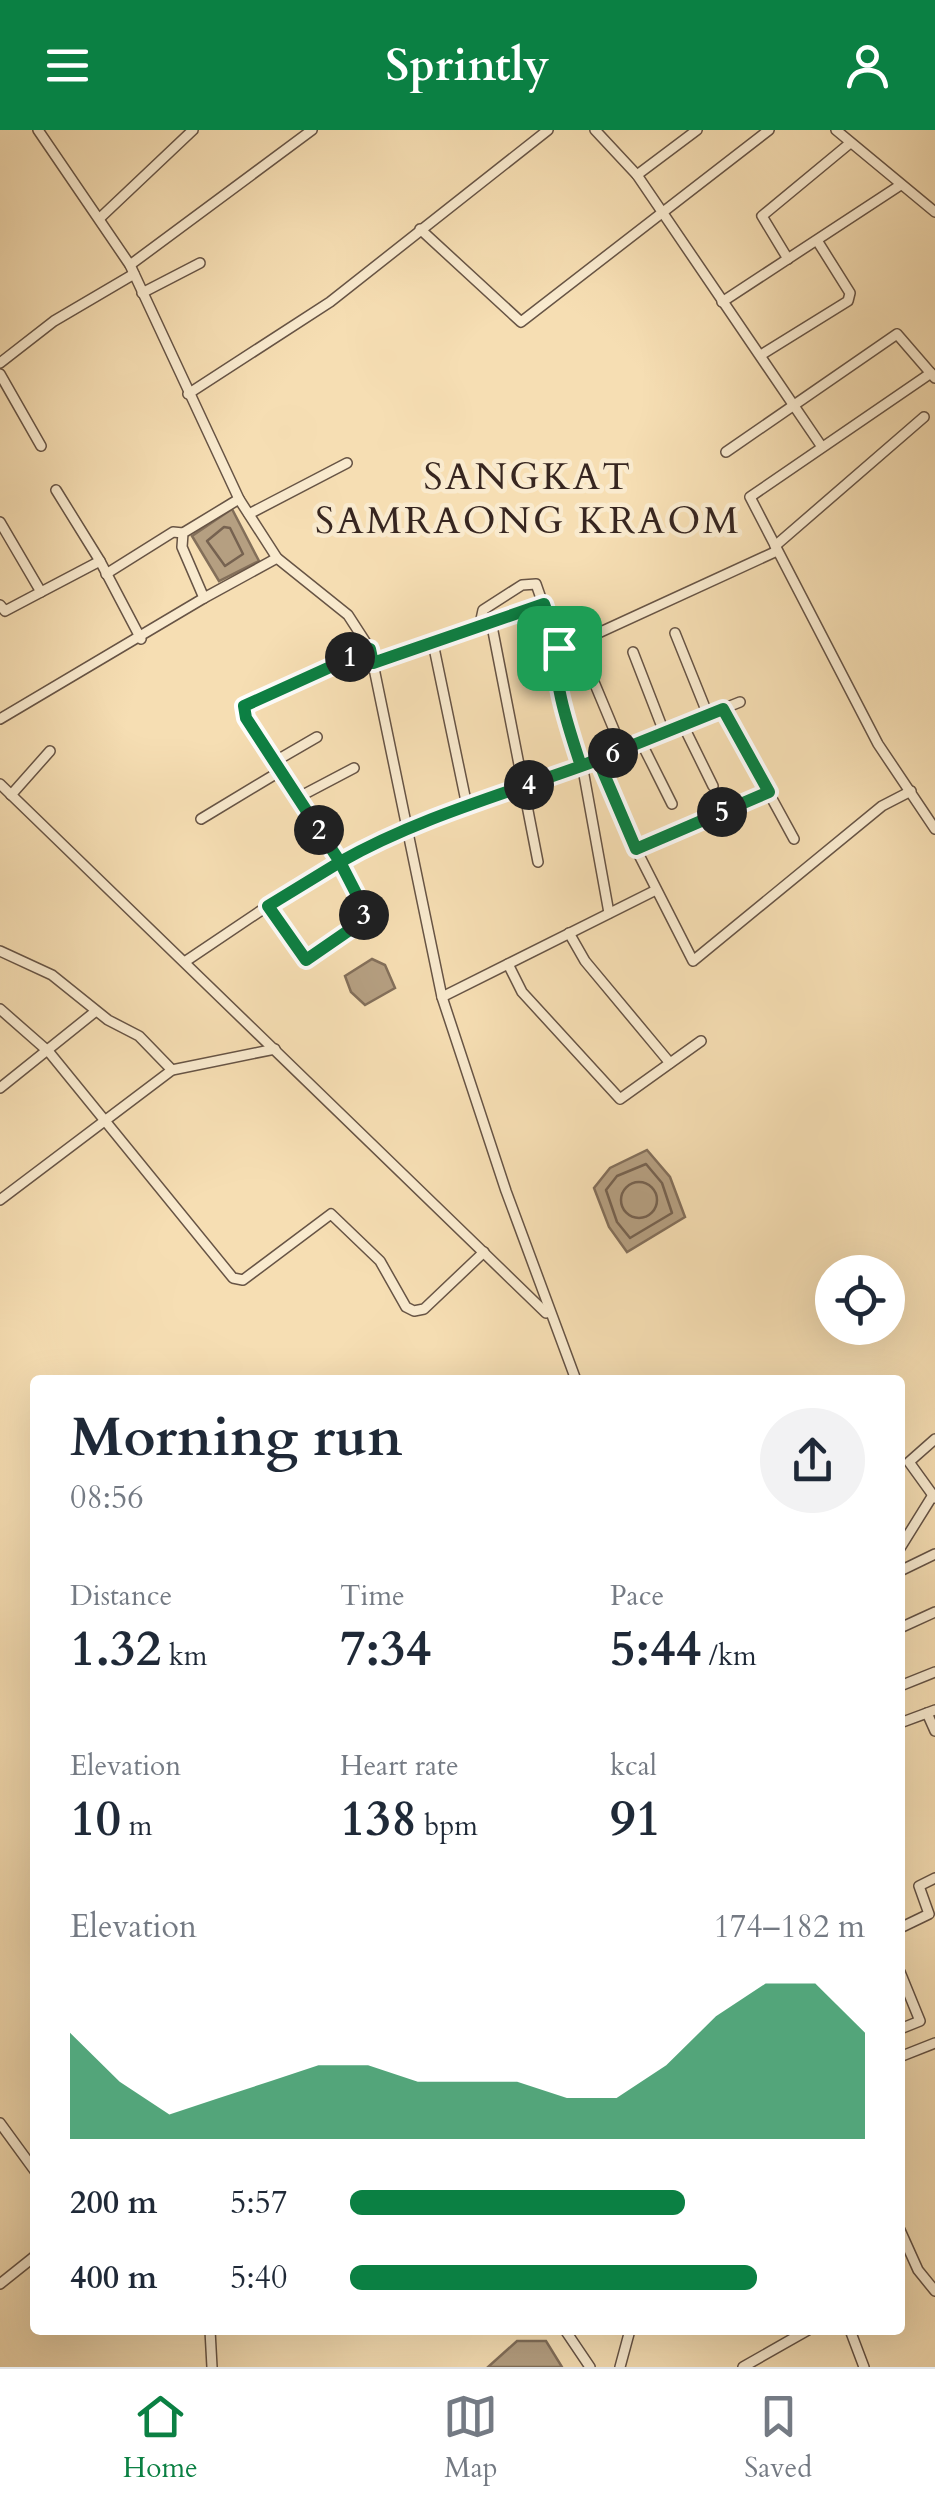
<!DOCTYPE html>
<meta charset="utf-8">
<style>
body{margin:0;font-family:Cardo,serif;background:#f2f2f3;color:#1f2937;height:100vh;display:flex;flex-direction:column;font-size:38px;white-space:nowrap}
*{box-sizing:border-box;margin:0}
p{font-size:32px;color:#747a83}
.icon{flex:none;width:55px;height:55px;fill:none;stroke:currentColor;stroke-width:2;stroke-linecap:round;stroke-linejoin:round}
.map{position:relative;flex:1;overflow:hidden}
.panel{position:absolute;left:30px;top:1245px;width:875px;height:960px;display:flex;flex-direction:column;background:#fff;border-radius:10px;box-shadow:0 10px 40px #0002}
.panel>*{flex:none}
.tools{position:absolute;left:815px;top:1125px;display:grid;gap:20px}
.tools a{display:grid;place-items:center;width:90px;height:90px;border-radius:50%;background:#fff;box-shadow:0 10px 40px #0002;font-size:50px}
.pin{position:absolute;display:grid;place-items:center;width:85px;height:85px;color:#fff;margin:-42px;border-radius:20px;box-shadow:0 5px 15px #0006}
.km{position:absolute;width:50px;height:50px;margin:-25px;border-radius:50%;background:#222;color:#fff;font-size:28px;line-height:50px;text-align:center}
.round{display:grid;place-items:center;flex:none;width:105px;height:105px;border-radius:52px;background:#f2f2f3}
.summary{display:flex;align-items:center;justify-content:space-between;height:170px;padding:0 40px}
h1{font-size:55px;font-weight:800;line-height:75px}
.stats{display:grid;grid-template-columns:repeat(3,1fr);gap:15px;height:170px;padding:10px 40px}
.stats div{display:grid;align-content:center}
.stats b{font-size:50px;font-weight:800}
.stats small{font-size:28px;font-weight:400}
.stats p{font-size:28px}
.chart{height:280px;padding:20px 40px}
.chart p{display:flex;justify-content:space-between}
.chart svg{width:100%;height:180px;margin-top:10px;fill:#0b8043;opacity:.7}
ul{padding:0 40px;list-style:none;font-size:32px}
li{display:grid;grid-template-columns:160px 120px 1fr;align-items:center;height:75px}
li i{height:25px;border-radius:12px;background:#0b8043}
header{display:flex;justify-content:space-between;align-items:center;height:130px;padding:0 40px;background:#0b8043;color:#fff;font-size:45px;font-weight:800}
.menu{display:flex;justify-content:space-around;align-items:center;height:140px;border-top:2px solid #e0e1e3;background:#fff;font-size:28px;color:#747a83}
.menu a{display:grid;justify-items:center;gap:5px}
.menu .selected{color:#0b8043}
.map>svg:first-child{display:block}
.water{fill:#b59f81;stroke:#836f5a;stroke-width:2.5}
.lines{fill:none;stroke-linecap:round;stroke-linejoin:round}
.shore{stroke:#766250;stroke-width:2.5}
.minor-casing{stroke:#675445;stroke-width:12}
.minor{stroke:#f9eace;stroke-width:9}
.route-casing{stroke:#fff;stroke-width:20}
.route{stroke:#0b8043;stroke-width:12}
.labels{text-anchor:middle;stroke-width:9;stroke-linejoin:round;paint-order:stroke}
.quarter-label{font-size:38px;letter-spacing:2.5px;fill:#372620;stroke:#f9eace}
</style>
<header><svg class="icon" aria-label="menu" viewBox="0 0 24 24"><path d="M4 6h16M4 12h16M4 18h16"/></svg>Sprintly<svg class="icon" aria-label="person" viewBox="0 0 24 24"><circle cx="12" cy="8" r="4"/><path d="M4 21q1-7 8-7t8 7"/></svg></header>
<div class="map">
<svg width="935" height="2237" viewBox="0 0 935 2237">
<rect width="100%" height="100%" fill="#f6deb3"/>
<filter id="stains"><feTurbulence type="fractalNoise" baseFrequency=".002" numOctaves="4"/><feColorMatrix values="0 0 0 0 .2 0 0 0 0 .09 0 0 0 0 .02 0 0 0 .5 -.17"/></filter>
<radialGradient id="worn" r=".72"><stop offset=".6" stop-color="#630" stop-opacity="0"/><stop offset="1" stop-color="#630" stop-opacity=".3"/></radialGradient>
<!-- water -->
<g class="water">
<path d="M232,379L259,431L219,451L192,406Z"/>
<path d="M372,829L385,835L395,858L365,875L351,862L345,846Z"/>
<path d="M647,1020L670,1047L685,1087L627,1122L609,1097L594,1058L610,1038Z"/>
<path d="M517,2211H546L562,2237H488Z"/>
</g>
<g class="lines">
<!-- shore -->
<g class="shore">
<path d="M224,397L230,398L243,424L225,436L207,411Z"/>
<path d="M646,1034L662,1053L672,1083L630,1108L617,1092L606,1060L617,1046Z"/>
<circle cx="639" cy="1070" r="18"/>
</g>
<defs>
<g id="minor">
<path d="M38,0L130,135L239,369L277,428L348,485L370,519L442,867L506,1061L576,1250"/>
<path d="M595,0L637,45L822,317"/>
<path d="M836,0L935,82"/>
<path d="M637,45L697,0"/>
<path d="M101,87L193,0"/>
<path d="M420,99L521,192L769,0"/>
<path d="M788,129L762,86L849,14"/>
<path d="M130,135L312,0"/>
<path d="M142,163L200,133"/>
<path d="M722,172L899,56"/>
<path d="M761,225L848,171L850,163L818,112"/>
<path d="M0,233L54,191L134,144"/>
<path d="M931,243L750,367L878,614L935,699"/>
<path d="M0,244L41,316"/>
<path d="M188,264L330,172L548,0"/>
<path d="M726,322L897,204L935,248"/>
<path d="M56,360L100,431"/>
<path d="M249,384L347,333"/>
<path d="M0,392L41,462L100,431L141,509"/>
<path d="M775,416L924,287"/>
<path d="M106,444L173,402L183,403"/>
<path d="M204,468L277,428"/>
<path d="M0,475L5,481L41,462"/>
<path d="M491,491L538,732"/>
<path d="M480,494L483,480L522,455L536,454L543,474"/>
<path d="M675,503L708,585"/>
<path d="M433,513L467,676"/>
<path d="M633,522L664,602"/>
<path d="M373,533L543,474L559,518"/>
<path d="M589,540L622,619"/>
<path d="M723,579L794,709"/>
<path d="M0,589L204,468L182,417L183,403L239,369"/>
<path d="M683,595L713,656"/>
<path d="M641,612L672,674"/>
<path d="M598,630L636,719L693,831L882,676L911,661"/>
<path d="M274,632L317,607"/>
<path d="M0,654L546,1183"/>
<path d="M11,665L50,621"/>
<path d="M297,668L354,638"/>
<path d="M201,689L279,642"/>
<path d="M636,719L769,662"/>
<path d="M268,776L307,830L364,790V781L340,732L242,582L244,576L370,519"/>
<path d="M609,783L584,645L561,560L557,522L777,421"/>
<path d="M569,803L585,831L670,933"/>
<path d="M0,821L52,845L108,890L139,906L172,940"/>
<path d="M186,831L290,761L389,705L560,644L740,572"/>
<path d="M508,834L522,862L620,969L701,911"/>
<path d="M442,867L656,760"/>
<path d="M0,879L49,922L233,1148L243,1150L331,1084L380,1131L406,1177L414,1181L424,1179L484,1122"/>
<path d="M0,958L96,881"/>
<path d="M0,1070L172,940L275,919"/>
<path d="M935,1309L909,1332L935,1368"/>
<path d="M900,1418L933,1365"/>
<path d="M900,1441L935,1424"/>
<path d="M900,1498L935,1482"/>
<path d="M900,1556L935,1542"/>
<path d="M927,1583L935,1601"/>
<path d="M900,1593L935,1580"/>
<path d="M900,1798L929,1784L919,1756L935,1748"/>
<path d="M900,1842L920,1891L900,1899"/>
<path d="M902,1926L935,1913"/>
<path d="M0,1993L35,2041"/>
<path d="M900,2100L918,2140L935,2161"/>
<path d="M0,2154L35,2126"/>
<path d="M210,2200L212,2237"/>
<path d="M565,2200L590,2237"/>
<path d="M850,2200L864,2237"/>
<path d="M620,2237L630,2200"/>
<path d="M743,2237L808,2200"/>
</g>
</defs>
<!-- minor casing -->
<use href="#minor" class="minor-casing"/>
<!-- minor -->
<use href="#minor" class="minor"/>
</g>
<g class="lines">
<defs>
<path id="route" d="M559,518L544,474L373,533L370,519L244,576L246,588L340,732L268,776L306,830L364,790L360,771L340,732C421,686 512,662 598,630L636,719L769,662L723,579L581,636C573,611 548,540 559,518"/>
</defs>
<!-- route casing -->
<use href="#route" class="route-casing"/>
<!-- route -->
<use href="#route" class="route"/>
</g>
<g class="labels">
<!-- quarter labels -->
<g class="quarter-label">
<text x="528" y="359">SANGKAT<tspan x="528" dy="44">SAMRAONG KRAOM</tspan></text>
</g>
</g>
<rect width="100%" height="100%" filter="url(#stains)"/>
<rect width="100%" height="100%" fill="url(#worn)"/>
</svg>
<div class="tools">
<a><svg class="icon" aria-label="locate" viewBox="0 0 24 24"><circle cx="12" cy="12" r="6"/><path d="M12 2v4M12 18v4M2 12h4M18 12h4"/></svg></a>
</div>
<div class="pin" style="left:559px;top:518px;background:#1e9e55"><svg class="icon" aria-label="arrive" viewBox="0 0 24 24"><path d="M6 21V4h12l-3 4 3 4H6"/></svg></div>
<b class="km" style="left:350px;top:527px">1</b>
<b class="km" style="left:319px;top:700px">2</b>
<b class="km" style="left:364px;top:785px">3</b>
<b class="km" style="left:529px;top:655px">4</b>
<b class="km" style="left:722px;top:682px">5</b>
<b class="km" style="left:613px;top:623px">6</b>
<section class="panel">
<div class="summary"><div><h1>Morning run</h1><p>08:56</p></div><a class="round"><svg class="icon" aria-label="share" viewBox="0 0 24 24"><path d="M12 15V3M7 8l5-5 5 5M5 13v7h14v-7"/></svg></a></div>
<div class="stats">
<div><p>Distance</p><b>1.32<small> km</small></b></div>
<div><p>Time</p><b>7:34</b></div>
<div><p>Pace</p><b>5:44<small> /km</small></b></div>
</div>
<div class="stats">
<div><p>Elevation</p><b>10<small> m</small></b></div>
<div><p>Heart rate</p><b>138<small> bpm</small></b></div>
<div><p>kcal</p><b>91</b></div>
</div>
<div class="chart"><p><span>Elevation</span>174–182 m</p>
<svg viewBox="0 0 160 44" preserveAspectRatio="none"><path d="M0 44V18L10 30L20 38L30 34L40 30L50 26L60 26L70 30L80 30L90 30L100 34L110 34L120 26L130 14L140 6L150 6L160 18V44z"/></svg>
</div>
<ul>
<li><b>200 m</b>5:57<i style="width:65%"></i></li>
<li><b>400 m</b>5:40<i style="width:79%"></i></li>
</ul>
</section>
</div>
<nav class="menu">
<a class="selected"><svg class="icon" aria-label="home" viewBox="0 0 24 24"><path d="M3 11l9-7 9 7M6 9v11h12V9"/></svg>Home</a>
<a><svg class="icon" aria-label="map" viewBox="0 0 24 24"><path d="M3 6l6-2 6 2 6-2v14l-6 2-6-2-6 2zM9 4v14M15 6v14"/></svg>Map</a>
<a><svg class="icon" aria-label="saved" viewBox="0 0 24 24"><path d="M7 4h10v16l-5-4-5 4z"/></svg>Saved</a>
</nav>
